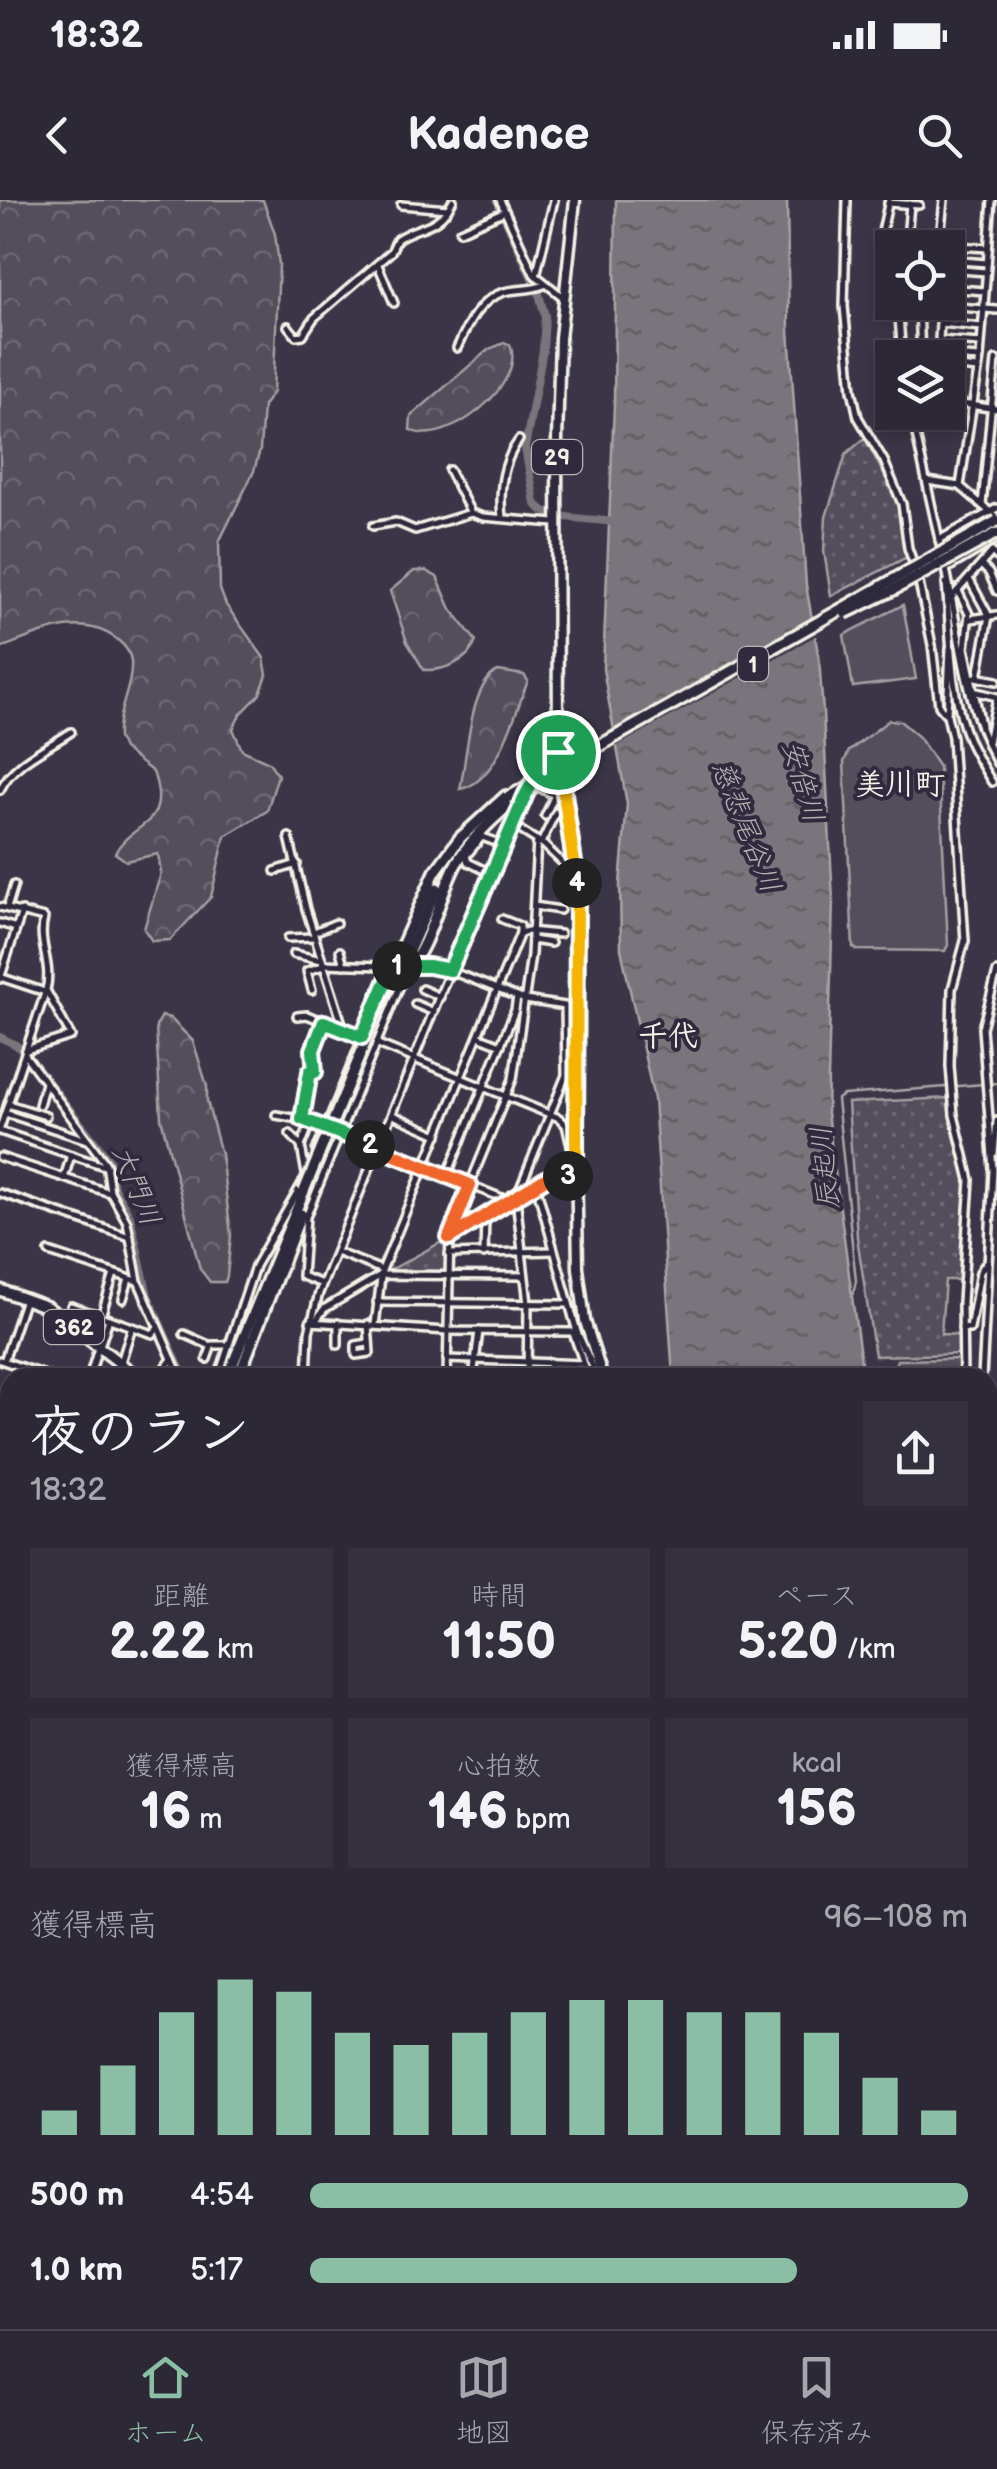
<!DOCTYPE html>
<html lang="ja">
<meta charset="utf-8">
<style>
body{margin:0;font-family:"Balsamiq Sans","Klee One",sans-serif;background:#34303d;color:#f1f3f6;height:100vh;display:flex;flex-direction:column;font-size:38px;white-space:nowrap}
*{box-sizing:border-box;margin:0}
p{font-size:32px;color:#a6a6ad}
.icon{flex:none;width:55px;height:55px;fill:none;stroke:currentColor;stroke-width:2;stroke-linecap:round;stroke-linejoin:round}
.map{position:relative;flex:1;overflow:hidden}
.details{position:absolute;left:0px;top:1168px;width:998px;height:962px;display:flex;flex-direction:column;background:#2c2835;border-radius:30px 30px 0 0;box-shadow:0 5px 15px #0003,0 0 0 2px #484450}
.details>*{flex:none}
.controls{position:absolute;left:875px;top:30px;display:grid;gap:20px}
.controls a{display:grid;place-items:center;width:90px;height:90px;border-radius:0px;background:#2c2835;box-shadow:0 5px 15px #0003,0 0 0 2px #484450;font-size:50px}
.pin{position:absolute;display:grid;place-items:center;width:85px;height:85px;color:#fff;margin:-42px;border:5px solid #fff;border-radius:50%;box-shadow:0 2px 10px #0007}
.km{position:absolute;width:50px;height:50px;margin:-25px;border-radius:50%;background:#222;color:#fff;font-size:28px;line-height:50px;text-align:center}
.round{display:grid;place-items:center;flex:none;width:105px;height:105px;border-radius:0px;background:#34303d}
.headline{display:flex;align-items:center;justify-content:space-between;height:170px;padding:0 30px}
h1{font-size:55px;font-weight:600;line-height:75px}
.metrics{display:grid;grid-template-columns:repeat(3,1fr);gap:15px;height:170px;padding:10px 30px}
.metrics div{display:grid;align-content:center;border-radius:0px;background:#34303d;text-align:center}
.metrics b{font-size:50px;font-weight:600}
.metrics small{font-size:28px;font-weight:400}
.metrics p{font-size:28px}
.chart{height:280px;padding:20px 30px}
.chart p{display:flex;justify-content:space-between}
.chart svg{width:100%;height:180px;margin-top:10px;stroke:#8abfa5;stroke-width:6}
ul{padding:0 30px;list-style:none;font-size:32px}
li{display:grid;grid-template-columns:160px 120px 1fr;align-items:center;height:75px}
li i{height:25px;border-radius:12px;background:#8abfa5}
.status{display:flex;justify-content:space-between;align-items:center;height:70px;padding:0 50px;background:#2c2835;direction:ltr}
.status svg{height:28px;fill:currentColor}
header{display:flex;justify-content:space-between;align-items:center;height:130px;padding:0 30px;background:#2c2835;font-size:45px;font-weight:600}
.dock{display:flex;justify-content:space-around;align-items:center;height:140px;border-top:2px solid #484450;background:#2c2835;font-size:28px;color:#a6a6ad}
.dock a{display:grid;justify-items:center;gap:5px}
.dock .selected{color:#8abfa5}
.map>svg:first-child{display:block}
.forest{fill:url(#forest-crowns);stroke:#a4a0a2;stroke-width:2.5}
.park{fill:url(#park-dots);stroke:#a4a0a2;stroke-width:2.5}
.pitch{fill:#534e5c;stroke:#a4a0a2;stroke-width:2.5}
.water{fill:url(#water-ripples);stroke:#aaa6a7;stroke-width:2.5}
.pier{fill:#3b3647}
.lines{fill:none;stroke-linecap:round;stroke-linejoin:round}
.stream{stroke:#aaa6a7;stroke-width:2.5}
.river{stroke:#78747b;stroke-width:8}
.minor-casing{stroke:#f4f1e8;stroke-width:12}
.major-casing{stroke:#f4f1e8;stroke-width:15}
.highway-casing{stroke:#f4f1e8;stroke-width:16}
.minor{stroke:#2f2a3d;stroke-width:5}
.major{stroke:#2f2a3d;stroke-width:8}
.highway{stroke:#2f2a3d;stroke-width:9}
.highway-bridge-casing{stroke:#f4f1e8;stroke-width:16;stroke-linecap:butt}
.highway-bridge{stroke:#2f2a3d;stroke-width:9}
.split-1-casing{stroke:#fff;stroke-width:20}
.split-2-casing{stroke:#fff;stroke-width:20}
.split-3-casing{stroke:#fff;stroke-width:20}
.split-4-casing{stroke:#fff;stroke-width:20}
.split-5-casing{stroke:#fff;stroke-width:20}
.split-1{stroke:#22a559;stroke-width:12}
.split-2{stroke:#22a559;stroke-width:12}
.split-3{stroke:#f0652b;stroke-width:12}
.split-4{stroke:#f5b400;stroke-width:12}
.split-5{stroke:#f5b400;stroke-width:12}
.labels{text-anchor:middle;stroke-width:8;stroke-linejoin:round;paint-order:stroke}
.shield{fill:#2f2a3d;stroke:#b9b5b5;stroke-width:2.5}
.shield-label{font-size:22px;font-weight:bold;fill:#f4f1e8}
.water-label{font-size:28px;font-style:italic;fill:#b6b2b2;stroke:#2f2a3d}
.quarter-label{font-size:30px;font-weight:bold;fill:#f4f1e8;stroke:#2f2a3d}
</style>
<div class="status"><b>18:32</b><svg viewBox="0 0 49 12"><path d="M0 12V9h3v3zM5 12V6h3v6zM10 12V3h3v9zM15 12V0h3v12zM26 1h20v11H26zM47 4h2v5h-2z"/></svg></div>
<header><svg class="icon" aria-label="back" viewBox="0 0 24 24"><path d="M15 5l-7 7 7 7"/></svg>Kadence<svg class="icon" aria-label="search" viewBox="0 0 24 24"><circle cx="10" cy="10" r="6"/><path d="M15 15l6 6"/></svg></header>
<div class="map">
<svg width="997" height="2129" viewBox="0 0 997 2129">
<defs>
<pattern id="forest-crowns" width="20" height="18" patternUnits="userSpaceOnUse" patternTransform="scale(2.5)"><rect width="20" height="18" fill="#534e5c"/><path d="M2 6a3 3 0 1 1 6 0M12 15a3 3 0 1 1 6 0" fill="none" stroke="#6c6873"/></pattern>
<pattern id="park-dots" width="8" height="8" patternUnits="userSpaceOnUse" patternTransform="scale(2.5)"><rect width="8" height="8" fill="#534e5c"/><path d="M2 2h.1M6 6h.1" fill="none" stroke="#6c6873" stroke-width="1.8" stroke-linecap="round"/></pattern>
<pattern id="water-ripples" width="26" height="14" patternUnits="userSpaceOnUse" patternTransform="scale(2.5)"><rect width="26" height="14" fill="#78747b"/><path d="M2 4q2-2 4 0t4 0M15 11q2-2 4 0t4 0" fill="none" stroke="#636063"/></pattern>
</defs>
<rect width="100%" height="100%" fill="#3b3647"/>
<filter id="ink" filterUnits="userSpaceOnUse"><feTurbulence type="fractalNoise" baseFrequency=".01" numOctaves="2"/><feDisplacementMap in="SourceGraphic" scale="20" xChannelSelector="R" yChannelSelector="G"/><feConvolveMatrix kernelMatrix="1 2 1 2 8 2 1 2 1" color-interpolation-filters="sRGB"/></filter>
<g filter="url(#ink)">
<!-- forest -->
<g class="forest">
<path d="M0,0H263L275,34L279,65L273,192L263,206L260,250L254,271L219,342L220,389L226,405L264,458L267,475L260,494L240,515L233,529L242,550L269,562L278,575L267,611L225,636L211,697L170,740L152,741L144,729L161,673L158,654L126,661L115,653C131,621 173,628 153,572L123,549L118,538C116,512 133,487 131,461C130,452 125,446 119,441C82,410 38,435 0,448Z"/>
<path d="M504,143L510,145C527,183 447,249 410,230L411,216L489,149Z"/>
<path d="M414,371H426L437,377L451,409L476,441C469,461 445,471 424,470L407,442L390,391Z"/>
<path d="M498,471L524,475L528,481C515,512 498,583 460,589C467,560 469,484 498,471Z"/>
<path d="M162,816L170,818L193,841L207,886V901L221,954L231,1035L227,1076L225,1082H210L200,1069L161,918L156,826Z"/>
<path d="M10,1906V2120H581L591,2129H0V1934Z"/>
</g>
<!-- park -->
<g class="park">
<path d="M865,238L897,300L907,357L831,396L824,351L826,317L846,254Z"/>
<path d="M949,898L966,975L960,1080H945L941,1134L960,1135V1154L875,1156L857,1037L848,903Z"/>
<path d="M447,1039L446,1074L385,1073Z"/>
<path d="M988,1588L997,1617V1930L988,1911Z"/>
</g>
<!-- pitch -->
<g class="pitch">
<path d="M903,405L916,479L853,487L844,435Z"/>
<path d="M889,520L900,521L919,537L939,567L948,745L945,751L857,750L853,747L844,562L849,551Z"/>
<path d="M958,1159V1177H890L897,1160Z"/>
<path d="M997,1738V1859L988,1841V1741Z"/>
</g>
<!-- water -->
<g class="water">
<path d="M616,0H787L789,130L806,385L819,459L823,512L833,701L827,913L863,1177H673L654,899L621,749L620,684L627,604L603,469L614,204Z"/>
<path d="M0,1275L10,1284V1446L0,1442Z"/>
<path d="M988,1926L997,1943V2129H806L803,2120H988Z"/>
</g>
<!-- pier -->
<path class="pier" d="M817,418L819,434L612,549L609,533Z"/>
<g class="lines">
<!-- stream -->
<g class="stream">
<path d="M853,1094L856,1081L837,899L843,895L997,883"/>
<path d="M0,1745L10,1750"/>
</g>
<!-- river -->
<g class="river">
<path d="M497,0L539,94L545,116L543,150L525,248L535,303C547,322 595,317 618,323"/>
<path d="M0,837L16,845L29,857L109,960L114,988L130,1016L148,1096L180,1168L188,1178"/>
</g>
<defs>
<g id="minor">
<path d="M500,0L534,74L564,98"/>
<path d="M847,0L844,106L852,190L858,217L884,261L902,304L908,348L915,368"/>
<path d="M889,0L881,36L892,81"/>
<path d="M888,3L919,5"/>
<path d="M401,5L448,9"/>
<path d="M460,31L505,11"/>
<path d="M882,39L907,40L910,4"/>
<path d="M939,45L988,48"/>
<path d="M939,47L944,0"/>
<path d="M948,60L987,63"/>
<path d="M378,65L394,103"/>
<path d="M948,69L986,72"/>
<path d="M536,76L554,0"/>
<path d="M948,88L984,91"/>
<path d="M898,102L902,158"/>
<path d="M899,106L932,105L997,110"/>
<path d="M919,106L921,158"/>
<path d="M288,126L296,136L303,135L314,118L391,52L397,39C422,23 437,31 453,0"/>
<path d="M980,143L939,140L940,123L982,127"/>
<path d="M457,148C467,126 479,99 504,92C518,88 530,91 544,85"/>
<path d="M937,155L979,158"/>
<path d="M948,166L978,169"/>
<path d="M948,202L997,209"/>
<path d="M911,212L942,353"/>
<path d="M916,231L926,229L925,212"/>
<path d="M449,270L471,313"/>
<path d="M927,281L960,286L997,318"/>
<path d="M960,286L980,158L992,0"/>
<path d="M982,305L996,160"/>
<path d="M502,318C499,290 502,263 519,240"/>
<path d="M373,326L396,322L415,330L471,313L483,317L555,323"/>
<path d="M939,340L997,308"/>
<path d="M945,364C960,433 963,501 997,563"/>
<path d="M981,365L989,373L997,391"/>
<path d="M946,369L997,339"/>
<path d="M918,378L932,445L939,506L945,513"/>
<path d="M969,379L989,416L978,477"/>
<path d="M946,383C951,433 949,494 969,541C975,555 984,569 992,582"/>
<path d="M958,391L969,414L965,448L981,525"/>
<path d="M952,397L992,352L997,357"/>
<path d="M970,419L997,415"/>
<path d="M950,448L947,515L952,537L965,741L952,789L950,866L954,915L970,980L962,1102L963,1178"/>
<path d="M975,477L997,481"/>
<path d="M973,491L997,497"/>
<path d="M988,542L997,498"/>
<path d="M534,579L546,559L559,552"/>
<path d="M534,585L555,595L545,616"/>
<path d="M0,590C13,562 46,549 71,532"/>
<path d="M512,625L544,645L568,668"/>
<path d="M289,637L306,709L344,830"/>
<path d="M541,643L556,612"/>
<path d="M275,671L297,664"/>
<path d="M492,674L468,662L466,656L482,637L504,645"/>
<path d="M534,706L560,710"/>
<path d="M0,707L44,718C37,744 53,763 46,790L0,928"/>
<path d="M7,708L14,685"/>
<path d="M502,719L520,726V733"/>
<path d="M0,723L16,728"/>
<path d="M314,732L336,723"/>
<path d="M288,738L314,737"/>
<path d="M532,740L551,743"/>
<path d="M340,751L344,765"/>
<path d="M293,754L322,760"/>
<path d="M323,764L443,768L525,800L565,806L566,875L516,998L528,1104L527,1178"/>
<path d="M0,777L45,792"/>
<path d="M0,779L22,711"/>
<path d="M422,789L440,797"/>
<path d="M312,790L307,771L323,766"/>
<path d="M415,804L434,812"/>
<path d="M297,816L307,815L559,918L566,925L574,958"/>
<path d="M478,836L501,845"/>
<path d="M26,850L71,836L47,792"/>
<path d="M25,855L106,964L110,991L127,1022L138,1081L176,1168L183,1178"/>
<path d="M8,904L46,916"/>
<path d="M39,905L45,883"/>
<path d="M5,913L87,940"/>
<path d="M276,915L311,921L512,1002"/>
<path d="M393,915L438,935"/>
<path d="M302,919L310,872L315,871L313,850L324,822"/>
<path d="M0,931L107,967"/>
<path d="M290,934L301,946L306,974"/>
<path d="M301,946L311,921"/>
<path d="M316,951L367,827"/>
<path d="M994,953L997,921"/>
<path d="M0,957L110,993"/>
<path d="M447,976L515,810L517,797"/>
<path d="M64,978L71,955"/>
<path d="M536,985L577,1132L598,1178"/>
<path d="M0,993L130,1037"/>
<path d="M449,1037L547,979L576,974"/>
<path d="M49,1052L137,1081"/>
<path d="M336,1052L382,1070"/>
<path d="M449,1054L553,1051"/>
<path d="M484,1054L485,1018"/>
<path d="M322,1084L302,1076L306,1017L408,766"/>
<path d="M123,1099L129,1079"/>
<path d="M377,1102L568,1104"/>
<path d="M71,1106L153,1134L158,1128"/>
<path d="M101,1116L114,1074"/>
<path d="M310,1122L447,1131L577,1132"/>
<path d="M315,1122L324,1109L381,1075L524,1076"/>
<path d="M338,1123V1145"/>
<path d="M368,1124L370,1153L356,1155V1145L368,1143"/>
<path d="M375,1125L382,1070L520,733L528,731L560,734"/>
<path d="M962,1128L970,1129L980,1072L986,1063"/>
<path d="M573,1133L589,1178"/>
<path d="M184,1134L211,1146"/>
<path d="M100,1146L109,1119"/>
<path d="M207,1159L212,1145H230"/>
<path d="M447,1159L584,1164"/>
<path d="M0,1160L54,1178"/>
<path d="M4,1161L25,1099"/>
<path d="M121,1162L132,1127"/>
<path d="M89,1178L98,1148"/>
<path d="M158,1178L172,1159"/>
<path d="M218,1178L255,1066L304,980"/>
<path d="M307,1178L309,1132L319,1093L450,770L529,589"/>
<path d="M447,1178L450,1033L513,879L531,755L537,640"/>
<path d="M473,1178L479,1131"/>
<path d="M549,1178L550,1162"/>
<path d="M570,1178V1175"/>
<path d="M982,1178L993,970L982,828L997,772"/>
<path d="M0,1238H10"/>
<path d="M6,1238L10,1227"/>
<path d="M0,1253L10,1258"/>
<path d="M988,1324H997"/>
<path d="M988,1358L997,1356"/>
<path d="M988,1387L997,1386"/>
<path d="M988,1405L997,1404"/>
<path d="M988,1434L997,1474"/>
<path d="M0,1469L10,1475"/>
<path d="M988,1486L997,1483"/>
<path d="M988,1504L997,1501"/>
<path d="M988,1536L997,1568"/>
<path d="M0,1565L9,1570"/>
<path d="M0,1669L10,1675"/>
<path d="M0,1704L10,1711"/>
<path d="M0,1742L10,1747"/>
<path d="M10,1778L3,1789L10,1793"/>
<path d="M0,1849L10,1830"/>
<path d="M480,2120L483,2129"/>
<path d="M600,2120L605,2129"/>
<path d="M636,2120L639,2129"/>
<path d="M720,2120L725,2129"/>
<path d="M377,2129L401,2120"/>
<path d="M411,2129L417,2120"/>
<path d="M447,2129L452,2120"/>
<path d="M495,2129L501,2120"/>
</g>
<g id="major">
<path d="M575,0L560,138L557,240L558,546L578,689L575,896L578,1068L585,1121L603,1178"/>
<path d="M666,2120L667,2129"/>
</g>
<g id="highway">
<path d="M406,758L437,688"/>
<path d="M393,766L435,672L460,638L506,596"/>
<path d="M408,766C428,754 442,684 459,659C475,634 497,615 520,596"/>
<path d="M0,1090L47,1107L139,1178"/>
<path d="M227,1178L304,991"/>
<path d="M238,1178L301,1014"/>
<path d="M988,1346L997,1344"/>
<path d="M7,1524L10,1527"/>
<path d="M0,1605L10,1588"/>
<path d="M0,1617L10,1602"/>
<path d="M0,1641L10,1625"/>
<path d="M0,1656L10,1642"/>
</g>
</defs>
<!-- minor casing -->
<use href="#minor" class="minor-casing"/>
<!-- major casing -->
<use href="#major" class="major-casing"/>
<!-- highway casing -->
<use href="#highway" class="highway-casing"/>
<!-- minor -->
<use href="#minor" class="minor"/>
<!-- major -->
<use href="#major" class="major"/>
<!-- highway -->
<use href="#highway" class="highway"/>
<defs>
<g id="highway-bridge">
<path d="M845,413L891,391L997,333"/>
<path d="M507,598L997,321"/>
<path d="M304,991L401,756"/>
</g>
</defs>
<!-- highway-bridge casing -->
<use href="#highway-bridge" class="highway-bridge-casing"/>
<!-- highway-bridge -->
<use href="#highway-bridge" class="highway-bridge"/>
</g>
</g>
<g class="lines" filter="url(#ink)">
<defs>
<path id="split-1" d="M397,766H429L450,770L526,594L546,559L558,552"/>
<path id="split-2" d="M370,945L302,919L310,872H315L313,850L324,822L362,837L393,766H397"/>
<path id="split-3" d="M370,945L470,985L449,1038L547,978L568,976"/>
<path id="split-4" d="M568,976L576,974L577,683"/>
<path id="split-5" d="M558,552L577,683"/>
</defs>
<!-- split-1 casing -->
<use href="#split-1" class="split-1-casing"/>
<!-- split-2 casing -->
<use href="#split-2" class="split-2-casing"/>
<!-- split-3 casing -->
<use href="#split-3" class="split-3-casing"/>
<!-- split-4 casing -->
<use href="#split-4" class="split-4-casing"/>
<!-- split-5 casing -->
<use href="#split-5" class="split-5-casing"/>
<!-- split-1 -->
<use href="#split-1" class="split-1"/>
<!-- split-2 -->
<use href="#split-2" class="split-2"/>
<!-- split-3 -->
<use href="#split-3" class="split-3"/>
<!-- split-4 -->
<use href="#split-4" class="split-4"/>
<!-- split-5 -->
<use href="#split-5" class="split-5"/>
</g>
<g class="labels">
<!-- shield labels -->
<g class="shield">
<rect x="532" y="240" width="50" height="34" rx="8"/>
<rect x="738" y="447" width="30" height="34" rx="8"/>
<rect x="44" y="1110" width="60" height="34" rx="8"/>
</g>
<g class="shield-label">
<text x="557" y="265">29</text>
<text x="753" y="472">1</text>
<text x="74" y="1135">362</text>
</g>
<!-- water labels -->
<g class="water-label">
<text transform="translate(804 581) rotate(74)" y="10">安倍川</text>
<text transform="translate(747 626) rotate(68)" y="10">慈悲尾谷川</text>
<text transform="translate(824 968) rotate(-96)" y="10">辰起川</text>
<text transform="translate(137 985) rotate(68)" y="10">大門川</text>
</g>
<!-- quarter labels -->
<g class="quarter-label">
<text x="900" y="594">美川町</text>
<text x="668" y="846">千代</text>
</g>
</g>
</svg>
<div class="controls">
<a><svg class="icon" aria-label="locate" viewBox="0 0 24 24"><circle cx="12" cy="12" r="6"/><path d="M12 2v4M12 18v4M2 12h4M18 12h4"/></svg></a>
<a><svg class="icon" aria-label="layers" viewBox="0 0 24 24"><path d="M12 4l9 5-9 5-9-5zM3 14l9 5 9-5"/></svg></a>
</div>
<div class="pin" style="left:558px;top:552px;background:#1e9e55"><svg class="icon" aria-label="arrive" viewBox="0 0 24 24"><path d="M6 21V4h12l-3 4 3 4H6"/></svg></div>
<b class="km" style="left:397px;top:766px">1</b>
<b class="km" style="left:370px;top:945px">2</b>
<b class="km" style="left:568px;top:976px">3</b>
<b class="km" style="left:577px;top:683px">4</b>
<section class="details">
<div class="headline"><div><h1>夜のラン</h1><p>18:32</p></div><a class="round"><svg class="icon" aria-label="share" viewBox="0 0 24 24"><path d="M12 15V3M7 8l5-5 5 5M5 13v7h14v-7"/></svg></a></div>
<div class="metrics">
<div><p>距離</p><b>2.22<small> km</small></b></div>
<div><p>時間</p><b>11:50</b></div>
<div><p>ペース</p><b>5:20<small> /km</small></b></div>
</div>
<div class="metrics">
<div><p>獲得標高</p><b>16<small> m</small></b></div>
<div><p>心拍数</p><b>146<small> bpm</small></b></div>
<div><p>kcal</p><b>156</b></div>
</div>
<div class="chart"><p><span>獲得標高</span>96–108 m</p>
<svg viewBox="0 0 160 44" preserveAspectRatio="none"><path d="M5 44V38M15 44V27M25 44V14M35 44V6M45 44V9M55 44V19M65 44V22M75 44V19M85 44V14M95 44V11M105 44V11M115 44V14M125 44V14M135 44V19M145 44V30M155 44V38"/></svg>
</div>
<ul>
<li><b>500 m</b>4:54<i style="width:100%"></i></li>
<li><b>1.0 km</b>5:17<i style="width:74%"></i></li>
</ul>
</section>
</div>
<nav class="dock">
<a class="selected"><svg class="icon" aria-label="home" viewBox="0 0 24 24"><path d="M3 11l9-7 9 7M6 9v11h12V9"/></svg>ホーム</a>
<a><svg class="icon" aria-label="map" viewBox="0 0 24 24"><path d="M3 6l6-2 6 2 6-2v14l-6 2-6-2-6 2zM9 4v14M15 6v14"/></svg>地図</a>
<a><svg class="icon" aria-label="saved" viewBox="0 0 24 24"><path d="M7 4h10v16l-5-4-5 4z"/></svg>保存済み</a>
</nav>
